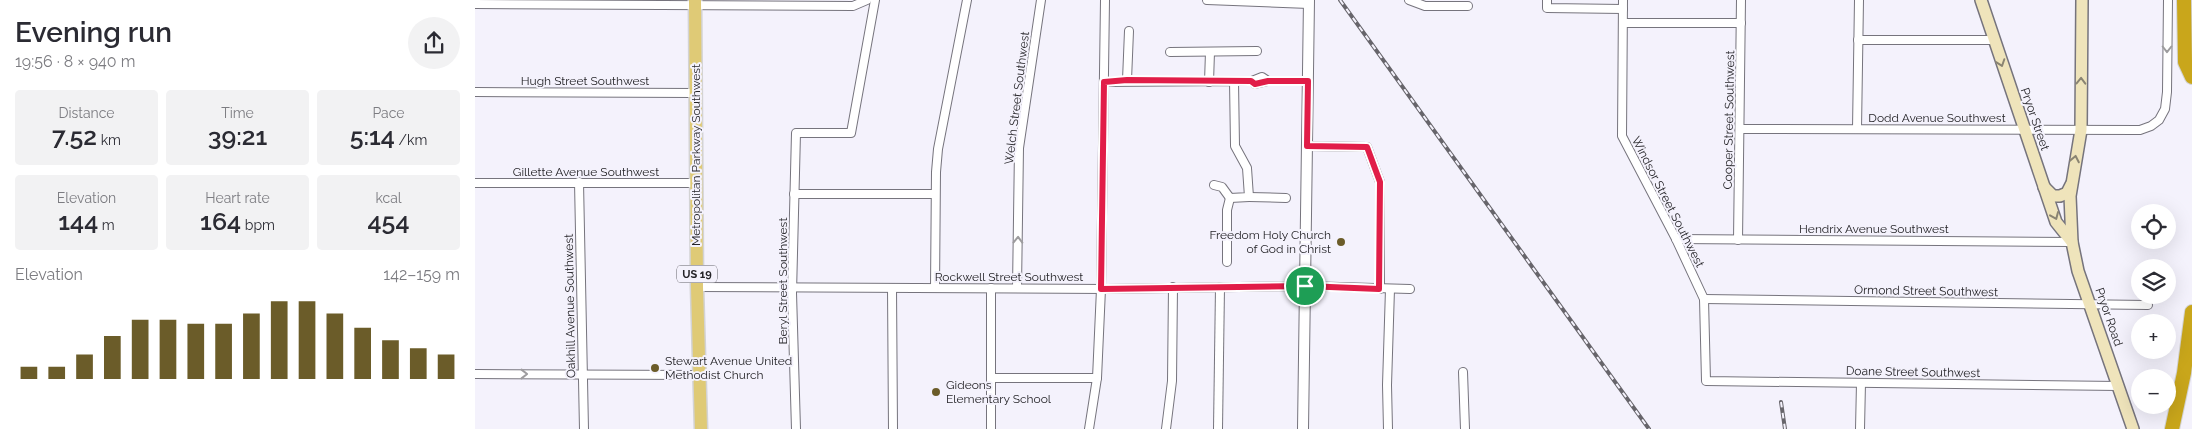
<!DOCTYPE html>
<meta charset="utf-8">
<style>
body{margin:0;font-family:Raleway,sans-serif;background:#f2f2f3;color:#2b2b33;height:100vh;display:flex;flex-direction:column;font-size:19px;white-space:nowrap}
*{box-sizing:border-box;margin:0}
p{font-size:16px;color:#7c7c81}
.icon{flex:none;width:28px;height:28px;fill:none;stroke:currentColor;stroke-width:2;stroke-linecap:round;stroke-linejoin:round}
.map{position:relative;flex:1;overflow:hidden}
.drawer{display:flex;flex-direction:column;background:#fff;width:475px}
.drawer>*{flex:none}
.controls{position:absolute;left:1656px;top:204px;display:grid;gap:10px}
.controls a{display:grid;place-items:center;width:45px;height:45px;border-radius:50%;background:#fff;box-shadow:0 5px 20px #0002;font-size:25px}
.pin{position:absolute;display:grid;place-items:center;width:42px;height:42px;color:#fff;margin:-21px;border:2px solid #fff;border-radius:50%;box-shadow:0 1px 5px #0007}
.round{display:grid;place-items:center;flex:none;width:52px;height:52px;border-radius:26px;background:#f2f2f3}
.head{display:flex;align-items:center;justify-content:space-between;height:85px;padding:0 15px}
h1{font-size:28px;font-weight:600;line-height:38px}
.figures{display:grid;grid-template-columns:repeat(3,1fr);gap:8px;height:85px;padding:5px 15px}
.figures div{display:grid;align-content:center;border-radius:5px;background:#f2f2f3;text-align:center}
.figures b{font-size:25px;font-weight:600}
.figures small{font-size:14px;font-weight:400}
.figures p{font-size:14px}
.chart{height:140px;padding:10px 15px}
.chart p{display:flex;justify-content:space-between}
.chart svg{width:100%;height:90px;margin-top:5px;stroke:#6b5c29;stroke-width:6}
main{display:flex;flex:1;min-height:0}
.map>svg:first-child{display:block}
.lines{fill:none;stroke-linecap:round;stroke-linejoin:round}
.minor-casing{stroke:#76747d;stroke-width:10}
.tertiary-casing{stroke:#76747d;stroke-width:12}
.secondary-casing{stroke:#76747d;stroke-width:14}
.primary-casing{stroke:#d3d3d4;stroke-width:15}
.motorway-casing{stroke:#d3d3d4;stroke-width:16}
.minor{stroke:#fff;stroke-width:8}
.tertiary{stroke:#fff;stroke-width:10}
.secondary{stroke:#efe4bb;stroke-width:11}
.primary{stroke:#dfca76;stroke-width:12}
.motorway{stroke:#c9a61b;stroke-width:14}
.rail-casing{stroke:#67656b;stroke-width:4}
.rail{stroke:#f4f2fc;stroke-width:2;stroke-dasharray:5.5;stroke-linecap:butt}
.oneway{stroke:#9d9c9e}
.oneway2{stroke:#8a8472}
.route-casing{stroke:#fff;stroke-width:10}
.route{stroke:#e11d48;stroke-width:6}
.poi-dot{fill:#6b5c29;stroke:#f4f2fc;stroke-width:2}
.labels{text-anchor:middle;stroke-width:4;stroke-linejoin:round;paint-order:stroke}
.shield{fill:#f4f2fc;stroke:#636268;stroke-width:1}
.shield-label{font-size:11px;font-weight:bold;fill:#252428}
.street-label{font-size:12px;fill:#252428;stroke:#f4f2fc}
.poi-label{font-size:12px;fill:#252428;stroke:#f4f2fc;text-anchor:start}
</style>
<main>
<section class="drawer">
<div class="head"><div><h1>Evening run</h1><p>19:56 · 8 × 940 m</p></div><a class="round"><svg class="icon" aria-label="share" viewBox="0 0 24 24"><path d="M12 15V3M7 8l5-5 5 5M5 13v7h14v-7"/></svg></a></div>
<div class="figures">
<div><p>Distance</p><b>7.52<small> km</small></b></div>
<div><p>Time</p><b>39:21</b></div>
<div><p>Pace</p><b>5:14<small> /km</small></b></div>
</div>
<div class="figures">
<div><p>Elevation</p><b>144<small> m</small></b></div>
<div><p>Heart rate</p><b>164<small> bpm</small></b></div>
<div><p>kcal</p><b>454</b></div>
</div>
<div class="chart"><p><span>Elevation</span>142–159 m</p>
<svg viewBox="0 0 160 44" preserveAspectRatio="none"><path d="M5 44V38M15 44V38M25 44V32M35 44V23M45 44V15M55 44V15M65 44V17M75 44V17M85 44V12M95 44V6M105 44V6M115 44V12M125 44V19M135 44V25M145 44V29M155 44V32"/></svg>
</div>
</section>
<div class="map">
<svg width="1717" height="429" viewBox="0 0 1717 429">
<rect width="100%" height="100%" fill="#f4f2fc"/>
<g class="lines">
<defs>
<g id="minor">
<path d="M732,0L834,4"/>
<path d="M934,0L950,6H993"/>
<path d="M1072,0V8L1148,9"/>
<path d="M1148,0L1147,136L1201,239L1229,299L1231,381L1644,386"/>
<path d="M0,4L378,6L392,0"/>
<path d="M1148,23H1266"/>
<path d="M1383,40H1518"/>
<path d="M695,52L782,51"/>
<path d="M652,80L654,31"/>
<path d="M759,81H777L787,77L793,81"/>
<path d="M777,81L780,84L793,81H833"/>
<path d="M629,82L759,81L760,146L772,168L774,197L755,198L747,187L739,185"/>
<path d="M734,82L735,52"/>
<path d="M0,92L220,93"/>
<path d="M1265,129L1665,130L1676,126L1684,120L1690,109L1692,92L1693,0"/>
<path d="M1382,129L1384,0"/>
<path d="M832,146L892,147L905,182V289"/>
<path d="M104,182L109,429"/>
<path d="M0,183H221"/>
<path d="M319,194H460"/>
<path d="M774,197L811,198"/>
<path d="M1201,239L1597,242"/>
<path d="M1263,240L1266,0"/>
<path d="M752,262V210L755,198"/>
<path d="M222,287L632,289L830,286L935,289"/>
<path d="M417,288L418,429"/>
<path d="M460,288L461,172L463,149L492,0"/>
<path d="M516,288V429"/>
<path d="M542,288L544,148L566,0"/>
<path d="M1229,299L1673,305"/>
<path d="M988,372L990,429"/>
<path d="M0,374L224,375"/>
<path d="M517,378H622"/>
<path d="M321,429L317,293L321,133H376L400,0"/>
<path d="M614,429L622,378L626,289L630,0"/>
<path d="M691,429L697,381L698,287"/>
<path d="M743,429L745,287"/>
<path d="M913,429L912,385L915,289"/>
<path d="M1385,429L1386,383"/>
</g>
<path id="tertiary" d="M828,429L834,0"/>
<g id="secondary">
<path d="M1506,0L1581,222L1597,242"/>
<path d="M1607,0L1606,130L1595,196L1597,242L1603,271L1658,429"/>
<path d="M1569,187L1578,196H1585L1592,193L1596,185"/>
</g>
<path id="primary" d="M220,0L222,287L226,429"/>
<g id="motorway">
<path d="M1709,0L1710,62L1717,77"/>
<path d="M1697,429L1709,373L1717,312"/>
</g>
</defs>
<!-- minor casing -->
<use href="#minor" class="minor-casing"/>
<!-- tertiary casing -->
<use href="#tertiary" class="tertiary-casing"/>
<!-- secondary casing -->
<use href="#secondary" class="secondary-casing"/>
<!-- primary casing -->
<use href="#primary" class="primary-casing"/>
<!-- motorway casing -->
<use href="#motorway" class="motorway-casing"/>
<!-- minor -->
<use href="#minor" class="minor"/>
<!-- tertiary -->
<use href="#tertiary" class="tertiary"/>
<!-- secondary -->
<use href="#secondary" class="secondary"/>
<!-- primary -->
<use href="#primary" class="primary"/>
<!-- motorway -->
<use href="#motorway" class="motorway"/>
<defs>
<g id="rail">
<path d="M865,0L1174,429"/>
<path d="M1306,402L1310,429"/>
</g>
</defs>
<!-- rail casing -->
<use href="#rail" class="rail-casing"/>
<!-- rail -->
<use href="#rail" class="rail"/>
</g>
<!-- one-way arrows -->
<defs><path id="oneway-chevron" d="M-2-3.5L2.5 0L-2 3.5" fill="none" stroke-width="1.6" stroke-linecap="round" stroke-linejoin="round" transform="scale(1.25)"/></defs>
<g class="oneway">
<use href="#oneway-chevron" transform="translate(1692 49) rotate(90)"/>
<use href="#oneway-chevron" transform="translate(543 240) rotate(-89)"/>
<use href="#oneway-chevron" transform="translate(49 374)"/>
</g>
<g class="oneway2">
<use href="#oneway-chevron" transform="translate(1526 63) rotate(71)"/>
<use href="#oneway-chevron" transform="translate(1606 81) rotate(-89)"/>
<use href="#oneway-chevron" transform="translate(1600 159) rotate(-79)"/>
<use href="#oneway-chevron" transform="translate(1580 216) rotate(67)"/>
</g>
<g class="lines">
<defs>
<path id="route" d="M652,80L776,81L780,84L793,81H833L832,146L892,147L905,182L904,289L830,286L626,289L629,82Z"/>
</defs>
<!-- route casing -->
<use href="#route" class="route-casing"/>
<!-- route -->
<use href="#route" class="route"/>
</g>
<!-- markers -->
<g class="poi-dot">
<circle cx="866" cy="242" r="5"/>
<circle cx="180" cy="368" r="5"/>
<circle cx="461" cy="392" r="5"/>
</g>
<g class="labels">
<!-- shield labels -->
<rect class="shield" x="202" y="265.5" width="40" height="17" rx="4"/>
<g class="shield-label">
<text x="222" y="278">US 19</text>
</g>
<!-- street labels -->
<g class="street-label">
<text x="110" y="85">Hugh Street Southwest</text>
<text transform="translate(542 98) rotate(-83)" y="4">Welch Street Southwest</text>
<text x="1462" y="122">Dodd Avenue Southwest</text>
<text transform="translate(1560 119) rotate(71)" y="4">Pryor Street</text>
<text transform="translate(1254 120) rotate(-89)" y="4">Cooper Street Southwest</text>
<text transform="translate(221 155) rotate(-90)" y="4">Metropolitan Parkway Southwest</text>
<text x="111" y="176">Gillette Avenue Southwest</text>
<text transform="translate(1193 202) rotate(63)" y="4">Windsor Street Southwest</text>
<text x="1399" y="233">Hendrix Avenue Southwest</text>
<text x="534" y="281">Rockwell Street Southwest</text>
<text transform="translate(308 281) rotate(-90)" y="4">Beryl Street Southwest</text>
<text transform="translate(1451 291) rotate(1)" y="4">Ormond Street Southwest</text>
<text transform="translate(95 306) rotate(-91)" y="4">Oakhill Avenue Southwest</text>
<text transform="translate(1634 317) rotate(71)" y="4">Pryor Road</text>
<text transform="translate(1438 372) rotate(1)" y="4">Doane Street Southwest</text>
</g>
<!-- poi labels -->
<g class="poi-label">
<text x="856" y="239" text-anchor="end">Freedom Holy Church<tspan x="856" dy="14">of God in Christ</tspan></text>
<text x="190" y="365">Stewart Avenue United<tspan x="190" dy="14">Methodist Church</tspan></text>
<text x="471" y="389">Gideons<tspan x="471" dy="14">Elementary School</tspan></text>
</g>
</g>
</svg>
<div class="controls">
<a><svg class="icon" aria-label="locate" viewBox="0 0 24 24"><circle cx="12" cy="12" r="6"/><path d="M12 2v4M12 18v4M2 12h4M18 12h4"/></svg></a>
<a><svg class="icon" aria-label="layers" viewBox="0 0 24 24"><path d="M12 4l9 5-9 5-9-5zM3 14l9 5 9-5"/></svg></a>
<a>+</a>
<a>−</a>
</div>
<div class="pin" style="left:830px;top:286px;background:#1e9e55"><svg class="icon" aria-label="arrive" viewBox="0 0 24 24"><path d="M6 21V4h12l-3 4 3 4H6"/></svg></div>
</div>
</main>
